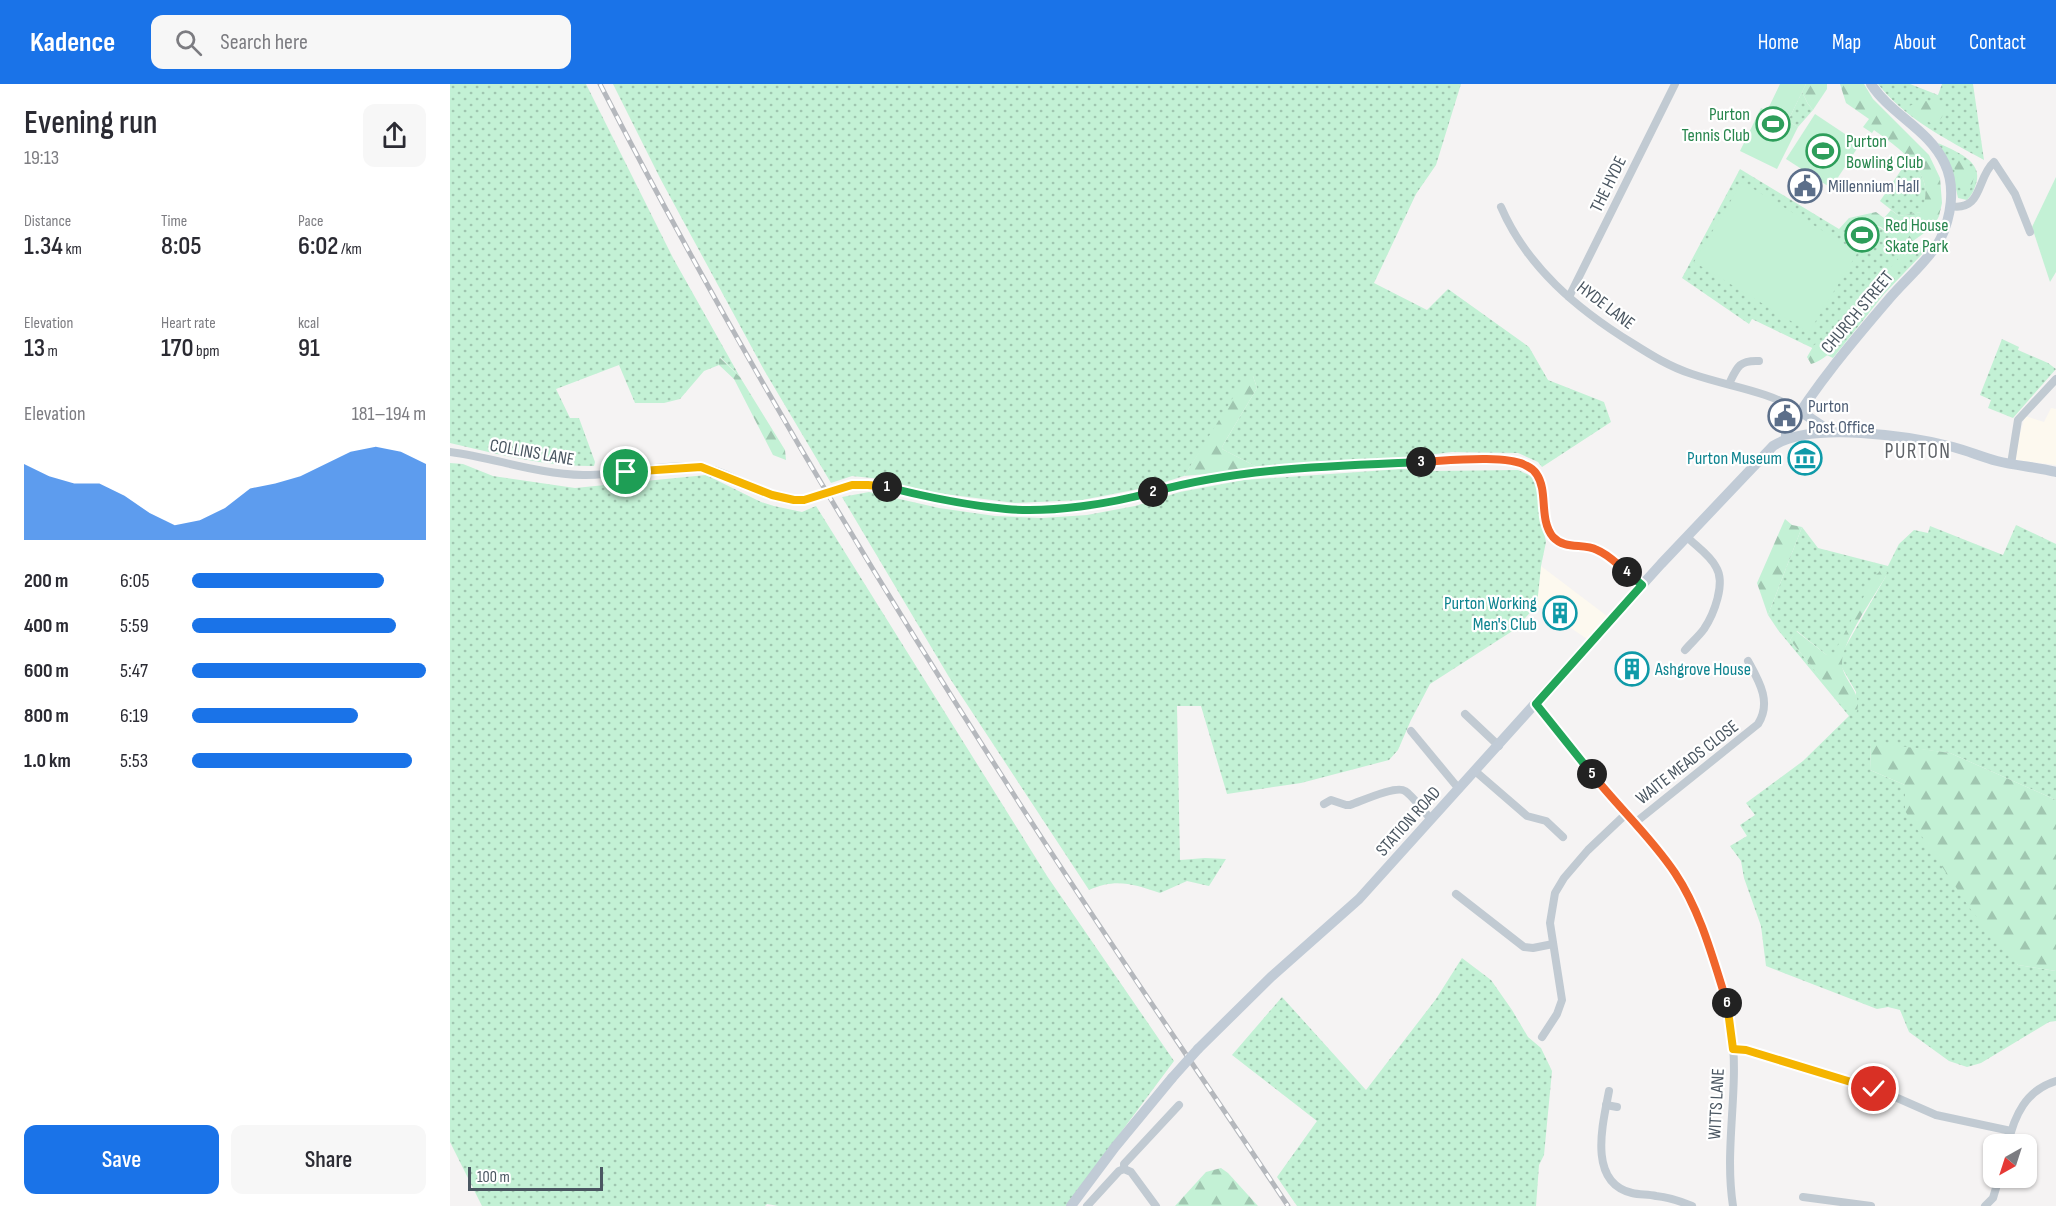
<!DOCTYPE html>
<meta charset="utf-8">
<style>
body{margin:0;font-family:"Sofia Sans Condensed",sans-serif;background:#f7f7f7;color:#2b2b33;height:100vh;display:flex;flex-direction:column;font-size:22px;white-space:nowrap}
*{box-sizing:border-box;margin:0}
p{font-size:20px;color:#7c7c81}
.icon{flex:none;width:33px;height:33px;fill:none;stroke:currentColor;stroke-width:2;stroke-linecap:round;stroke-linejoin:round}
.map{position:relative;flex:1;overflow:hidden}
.details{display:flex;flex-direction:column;background:#fff;width:450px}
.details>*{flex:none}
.needle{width:39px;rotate:219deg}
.controls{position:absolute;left:1533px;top:1050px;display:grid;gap:12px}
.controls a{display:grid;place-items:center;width:54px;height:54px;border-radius:12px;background:#fff;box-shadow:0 2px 4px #0004;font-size:30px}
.scale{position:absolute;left:18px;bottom:15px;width:135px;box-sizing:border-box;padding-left:6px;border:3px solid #4a5661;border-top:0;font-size:16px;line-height:21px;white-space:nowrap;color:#4a5661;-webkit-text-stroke:4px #fff;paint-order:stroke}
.pin{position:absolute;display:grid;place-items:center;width:51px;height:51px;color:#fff;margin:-26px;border:3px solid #fff;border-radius:50%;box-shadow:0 2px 6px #0007}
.km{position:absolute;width:30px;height:30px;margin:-15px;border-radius:50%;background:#222;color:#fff;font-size:16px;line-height:30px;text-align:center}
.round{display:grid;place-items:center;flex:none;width:63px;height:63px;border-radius:12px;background:#f7f7f7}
.overview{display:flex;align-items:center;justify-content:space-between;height:102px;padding:0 24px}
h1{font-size:33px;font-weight:600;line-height:45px}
.metrics{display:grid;grid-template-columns:repeat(3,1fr);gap:9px;height:102px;padding:6px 24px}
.metrics div{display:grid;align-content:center}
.metrics b{font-size:26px;font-weight:600}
.metrics small{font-size:16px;font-weight:400}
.metrics p{font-size:16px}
.chart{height:168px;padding:12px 24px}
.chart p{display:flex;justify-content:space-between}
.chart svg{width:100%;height:108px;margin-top:6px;fill:#1a73e8;opacity:.7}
.cta{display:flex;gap:12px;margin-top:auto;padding:12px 24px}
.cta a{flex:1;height:69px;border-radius:12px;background:#1a73e8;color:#fff;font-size:24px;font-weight:600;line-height:69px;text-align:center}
.cta a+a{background:#f7f7f7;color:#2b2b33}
ul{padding:0 24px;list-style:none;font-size:20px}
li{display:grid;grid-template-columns:96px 72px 1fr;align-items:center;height:45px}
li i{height:15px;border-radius:8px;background:#1a73e8}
header{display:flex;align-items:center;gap:36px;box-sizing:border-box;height:84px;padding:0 30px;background:#1a73e8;color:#fff}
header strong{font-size:28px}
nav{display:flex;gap:33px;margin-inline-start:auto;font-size:21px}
.search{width:420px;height:54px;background:#f7f7f7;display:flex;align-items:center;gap:15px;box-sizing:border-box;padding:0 21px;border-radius:12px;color:#7c7c81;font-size:22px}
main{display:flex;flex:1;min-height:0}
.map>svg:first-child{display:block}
.commercial{fill:#fdf9ef}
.grass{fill:url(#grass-dots);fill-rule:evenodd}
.forest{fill:url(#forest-firs)}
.garden{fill:#c3f1d5}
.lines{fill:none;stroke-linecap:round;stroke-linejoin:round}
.street{stroke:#c1cad2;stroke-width:8}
.secondary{stroke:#c1cbd6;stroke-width:10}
.rail-casing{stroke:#b5b8bd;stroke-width:5}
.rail{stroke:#fff;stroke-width:3;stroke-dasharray:9;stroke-linecap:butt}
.secondary-bridge{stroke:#c1cbd6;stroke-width:10}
.split-1-casing{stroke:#fff;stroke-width:12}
.split-2-casing{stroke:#fff;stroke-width:12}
.split-3-casing{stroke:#fff;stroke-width:12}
.split-4-casing{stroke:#fff;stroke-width:12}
.split-5-casing{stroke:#fff;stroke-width:12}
.split-6-casing{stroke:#fff;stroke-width:12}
.split-7-casing{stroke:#fff;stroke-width:12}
.split-1{stroke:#f5b400;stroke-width:8}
.split-2{stroke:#22a559;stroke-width:8}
.split-3{stroke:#22a559;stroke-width:8}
.split-4{stroke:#f0652b;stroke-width:8}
.split-5{stroke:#22a559;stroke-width:8}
.split-6{stroke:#f0652b;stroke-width:8}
.split-7{stroke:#f5b400;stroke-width:8}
.labels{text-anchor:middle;stroke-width:4.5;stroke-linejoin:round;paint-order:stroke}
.leisure-label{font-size:18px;fill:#27864d;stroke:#fff;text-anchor:start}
.street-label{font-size:18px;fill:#4a5661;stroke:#fff}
.service-label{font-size:18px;fill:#4e5e75;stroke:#fff;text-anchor:start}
.culture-label{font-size:18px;fill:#0d838f;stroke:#fff;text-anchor:end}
.quarter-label{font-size:21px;letter-spacing:1.5px;fill:#5f6368;stroke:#fff}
</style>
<header>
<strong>Kadence</strong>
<div class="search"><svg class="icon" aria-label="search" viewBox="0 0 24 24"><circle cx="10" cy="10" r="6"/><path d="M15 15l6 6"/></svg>Search here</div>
<nav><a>Home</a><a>Map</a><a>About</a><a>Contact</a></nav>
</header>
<main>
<section class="details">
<div class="overview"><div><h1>Evening run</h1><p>19:13</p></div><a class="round"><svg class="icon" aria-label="share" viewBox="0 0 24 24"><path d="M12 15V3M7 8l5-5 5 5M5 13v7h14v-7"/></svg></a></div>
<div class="metrics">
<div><p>Distance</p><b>1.34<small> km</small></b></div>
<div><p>Time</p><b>8:05</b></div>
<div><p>Pace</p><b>6:02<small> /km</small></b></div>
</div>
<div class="metrics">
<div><p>Elevation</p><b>13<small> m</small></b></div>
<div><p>Heart rate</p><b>170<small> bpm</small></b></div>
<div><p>kcal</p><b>91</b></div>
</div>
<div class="chart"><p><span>Elevation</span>181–194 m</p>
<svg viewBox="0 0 160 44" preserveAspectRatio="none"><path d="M0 44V13L10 18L20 21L30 21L40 26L50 33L60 38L70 36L80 31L90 23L100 21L110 18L120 13L130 8L140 6L150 8L160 13V44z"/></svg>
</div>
<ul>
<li><b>200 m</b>6:05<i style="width:82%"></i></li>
<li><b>400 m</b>5:59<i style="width:87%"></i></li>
<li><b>600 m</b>5:47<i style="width:100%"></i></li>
<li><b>800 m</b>6:19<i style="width:71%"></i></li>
<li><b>1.0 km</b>5:53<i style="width:94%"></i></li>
</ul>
<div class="cta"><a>Save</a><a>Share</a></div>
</section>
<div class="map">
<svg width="1606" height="1122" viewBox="0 0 1606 1122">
<defs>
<pattern id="grass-dots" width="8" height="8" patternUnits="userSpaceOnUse" patternTransform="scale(1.5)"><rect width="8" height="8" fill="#c3f1d5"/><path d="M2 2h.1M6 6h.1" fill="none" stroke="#a0c6b0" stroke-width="1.8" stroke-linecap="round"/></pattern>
<pattern id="forest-firs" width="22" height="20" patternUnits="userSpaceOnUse" patternTransform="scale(1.5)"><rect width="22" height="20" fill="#c3f1d5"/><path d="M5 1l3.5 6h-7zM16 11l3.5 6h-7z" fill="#a0c6b0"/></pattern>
</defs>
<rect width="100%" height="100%" fill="#f5f3f3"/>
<!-- commercial -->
<g class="commercial">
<path d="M1601,324L1606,325V381L1566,376L1567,361L1575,332L1594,338Z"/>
<path d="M1091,482L1157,532L1137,555L1087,521Z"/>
</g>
<!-- grass -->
<g class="grass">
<path d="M0,0H136L223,174L290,293L270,273L269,281L254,287L230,315L214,319H185L169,281L106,305L120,334H129L145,378L144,382C95,383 47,370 0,359Z"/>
<path d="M163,0H1011L986,81L966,110L924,199L977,226L998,205L1079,263L1098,296L1154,318L1161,338L1092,383L1088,378L1068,369L1002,368L944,375L811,385L772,365L773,361L807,304L803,292L773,332L734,392L699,403L632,416L565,419L471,407L431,395L402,392L381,399L314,286L211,96Z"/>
<path d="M1428,0H1460L1488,11L1492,0H1523L1534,76C1496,55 1456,35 1428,0Z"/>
<path d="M1352,8L1358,20L1363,26L1348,43L1338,37Z"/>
<path d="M1488,59C1505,67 1534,77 1526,100C1524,106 1522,111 1517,116L1508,114L1501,83Z"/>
<path d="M1460,73C1473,90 1481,107 1472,128L1449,132L1430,117Z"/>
<path d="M1290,85L1389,145L1399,134C1428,140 1434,145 1457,163L1463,157L1475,167L1434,210L1383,274L1302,235L1299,240L1232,194Z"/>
<path d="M1552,255L1569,263L1568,266L1598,279L1606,285L1563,334L1538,324L1541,316L1530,311Z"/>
<path d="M0,379L13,380L43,392L125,404L256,391L311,418L324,422L352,428L366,422L597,792L724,977L616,1122H328L317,1120L315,1122H32L0,1058Z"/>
<path d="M951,385L982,387L1068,386L1083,393L1090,407L1091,434L1096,458L1091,482L1087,521L1064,546L980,600L961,636L948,666L939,676L851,699L777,710L751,622H727L730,776L755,774L776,775L759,802L737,797L710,809C683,800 666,794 639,806L499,593L392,413L419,408L489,424L545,432L592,434L637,431L685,422L730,408L794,396Z"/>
<path d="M1566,441L1606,460V716L1500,669L1421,659L1420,686L1455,701L1568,881L1606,887V937L1599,938L1531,979L1517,983L1499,977L1459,948L1450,926L1438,923L1427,925L1316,882L1311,842L1294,794L1291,777L1280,762L1297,752L1290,741L1305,731L1296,719L1353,677L1399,632L1328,546L1318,531L1352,443L1368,464L1438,482L1449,460L1464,446L1478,449L1480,442L1553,471ZM1436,488V492L1393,567L1391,582L1406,608L1404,633L1340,556L1347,547L1379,573L1385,569Z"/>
<path d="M1012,874L1041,896L1062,926L1078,953L1091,964L1102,987L1094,1071L1089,1081L1086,1122H847L827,1093L867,1037L782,971L832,913L916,1006L986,915Z"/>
</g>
<!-- forest -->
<g class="forest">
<path d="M1356,0H1377V5L1363,26L1358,20L1352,8Z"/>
<path d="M1390,0H1414L1423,15L1479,71L1490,94L1492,119L1489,132L1484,142L1463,157L1457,164L1431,143L1399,134L1426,128L1434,134L1441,126L1449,132L1471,128C1489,90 1451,66 1424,46L1422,49L1413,43L1419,35L1396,19Z"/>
<path d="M1472,17H1484L1493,24C1494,33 1491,36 1483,40L1463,31L1458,26L1459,22Z"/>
<path d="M1507,74C1522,83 1529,90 1518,109H1514L1511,106L1503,80Z"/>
<path d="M1454,167L1457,171V175C1444,190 1430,204 1417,220C1402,240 1386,273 1361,280L1357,273L1364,261L1385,249L1419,206L1432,194Z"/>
<path d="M269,273L290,293L335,366L336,376L323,371L284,295L269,281Z"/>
<path d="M803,292L807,304L773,361L772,365L811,385L734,392L794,296Z"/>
<path d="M1335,435L1342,441L1352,443L1318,531L1307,499Z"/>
<path d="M1430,487L1437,488L1436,492C1424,513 1393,556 1392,578C1391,597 1418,611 1404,634L1340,556L1346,547L1378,572L1384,569L1424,493Z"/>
<path d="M1421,658L1500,669L1606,716V887L1568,881L1521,826L1455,727V701L1420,686Z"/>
<path d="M771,1084L778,1089L808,1122H725L756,1088Z"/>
</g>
<!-- garden -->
<g class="garden">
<path d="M1330,0H1356L1338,37L1348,43L1327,85L1290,67L1311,24L1317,27Z"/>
<path d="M1365,30L1410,60L1381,104L1336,75Z"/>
<path d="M1606,93V188L1600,198L1582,143Z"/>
<path d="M1292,98L1408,168L1359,248L1244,178Z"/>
</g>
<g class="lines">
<!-- street -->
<g class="street">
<path d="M1500,122C1533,128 1526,94 1544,78L1565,110L1580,148"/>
<path d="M1051,123C1077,183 1127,225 1182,259C1201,271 1220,283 1242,290C1280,303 1315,306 1350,327"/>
<path d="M1119,213L1225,0"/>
<path d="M1279,300C1287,283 1289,276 1309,277"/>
<path d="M0,368C45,374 87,390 133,391C170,392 212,379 248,383C282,386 310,414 345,416C370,418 393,399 419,401C436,402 453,408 470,411C505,418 542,426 578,425C612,424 646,421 680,414C707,409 733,399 761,394C828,383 898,382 966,379C996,377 1040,372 1068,378C1103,386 1087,426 1100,449C1111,466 1131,459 1147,466C1163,473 1179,490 1192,501"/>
<path d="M1561,380L1568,336L1606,295"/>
<path d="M1235,566C1241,559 1249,552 1254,545C1264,530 1276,499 1266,483C1260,471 1246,462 1237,453"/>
<path d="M1086,620C1108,647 1129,675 1151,702C1165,718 1181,732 1194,748C1231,794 1248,828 1266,884C1273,906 1280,927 1282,950C1289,1007 1274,1064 1283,1122"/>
<path d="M1015,630L1049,662"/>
<path d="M961,647L1009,705"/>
<path d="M1025,687L1077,732L1096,737L1113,753"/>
<path d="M874,720L881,716L896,721H900C912,717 946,701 955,707C962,711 975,729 981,735"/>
<path d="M1186,738L1308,640C1322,618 1309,597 1298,577"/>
<path d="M1006,810L1074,863L1083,864L1103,860"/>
<path d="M1092,953L1107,930L1112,916L1100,839L1105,809L1114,794L1138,766L1177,729"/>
<path d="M1283,965L1296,966L1436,1009L1486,1031L1561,1047"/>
<path d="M1159,1007C1153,1039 1137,1098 1182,1109C1190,1111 1198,1110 1206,1112C1218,1113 1230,1117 1242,1122"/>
<path d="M1156,1021L1167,1023"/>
<path d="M1558,1060C1564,1032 1576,1006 1606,997"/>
<path d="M674,1085V1080L729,1021"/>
<path d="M1353,1113L1421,1122"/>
<path d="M637,1122L669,1087L674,1085L681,1088L706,1122"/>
<path d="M1535,1122L1543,1114L1549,1094"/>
</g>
<!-- secondary -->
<g class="secondary">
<path d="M1350,327L1375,344L1378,348"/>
<path d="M1336,355V350C1366,301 1402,258 1439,215C1454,197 1479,176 1490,156C1501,134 1506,103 1495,80C1479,45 1441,31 1421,0"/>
<path d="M748,965L821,893L909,815L1211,480L1323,362C1361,337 1460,352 1503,363C1518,367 1532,373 1547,377C1566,382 1587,383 1606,388"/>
<path d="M621,1122L665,1063L722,994"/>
</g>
<defs>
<path id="rail" d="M150,0C272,238 408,467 552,692C644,838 743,979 838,1122"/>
</defs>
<!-- rail casing -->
<use href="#rail" class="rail-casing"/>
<!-- rail -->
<use href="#rail" class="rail"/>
<!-- secondary-bridge -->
<path class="secondary-bridge" d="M722,994L748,965"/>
</g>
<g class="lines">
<defs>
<path id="split-1" d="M176,388L251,383L322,411L344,416H354L402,401H418L437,403"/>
<path id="split-2" d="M437,403C476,413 516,421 556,425C602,429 659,420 703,408"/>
<path id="split-3" d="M703,408C790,384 881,382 971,378"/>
<path id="split-4" d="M971,378C995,377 1057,370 1077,382C1086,386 1090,394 1092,404C1095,419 1092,440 1103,453C1115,466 1133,459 1147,466C1158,470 1168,481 1177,488"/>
<path id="split-5" d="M1142,690L1086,620L1192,501L1177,488"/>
<path id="split-6" d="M1142,690C1169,724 1201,753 1225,789C1251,828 1263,875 1277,919"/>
<path id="split-7" d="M1277,919L1283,965L1296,966L1424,1005"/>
</defs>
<!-- split-1 casing -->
<use href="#split-1" class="split-1-casing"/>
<!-- split-2 casing -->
<use href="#split-2" class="split-2-casing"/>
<!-- split-3 casing -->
<use href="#split-3" class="split-3-casing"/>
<!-- split-4 casing -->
<use href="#split-4" class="split-4-casing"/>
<!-- split-5 casing -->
<use href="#split-5" class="split-5-casing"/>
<!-- split-6 casing -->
<use href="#split-6" class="split-6-casing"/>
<!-- split-7 casing -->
<use href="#split-7" class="split-7-casing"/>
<!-- split-1 -->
<use href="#split-1" class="split-1"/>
<!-- split-2 -->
<use href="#split-2" class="split-2"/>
<!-- split-3 -->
<use href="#split-3" class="split-3"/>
<!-- split-4 -->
<use href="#split-4" class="split-4"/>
<!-- split-5 -->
<use href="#split-5" class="split-5"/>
<!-- split-6 -->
<use href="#split-6" class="split-6"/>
<!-- split-7 -->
<use href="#split-7" class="split-7"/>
</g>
<!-- icons -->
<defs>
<symbol id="stadium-ring" viewBox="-11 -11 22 22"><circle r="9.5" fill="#fff" stroke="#2e9e5b" stroke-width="1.5"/><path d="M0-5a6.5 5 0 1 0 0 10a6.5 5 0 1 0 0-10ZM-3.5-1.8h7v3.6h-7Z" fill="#2e9e5b"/></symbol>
<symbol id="civic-ring" viewBox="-11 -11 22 22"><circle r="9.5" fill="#fff" stroke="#5c6f8a" stroke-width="1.5"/><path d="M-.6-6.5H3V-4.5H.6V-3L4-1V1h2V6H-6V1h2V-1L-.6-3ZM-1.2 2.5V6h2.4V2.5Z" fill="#5c6f8a"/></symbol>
<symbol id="museum-ring" viewBox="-11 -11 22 22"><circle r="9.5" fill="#fff" stroke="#0f9aa8" stroke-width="1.5"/><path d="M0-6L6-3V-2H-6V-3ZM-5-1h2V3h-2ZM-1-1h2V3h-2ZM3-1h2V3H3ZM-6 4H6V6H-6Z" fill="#0f9aa8"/></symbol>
<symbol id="building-ring" viewBox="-11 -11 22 22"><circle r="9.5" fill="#fff" stroke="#0f9aa8" stroke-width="1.5"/><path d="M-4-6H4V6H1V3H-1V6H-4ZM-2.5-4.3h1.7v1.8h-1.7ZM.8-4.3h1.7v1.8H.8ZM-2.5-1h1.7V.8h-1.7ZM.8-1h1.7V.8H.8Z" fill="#0f9aa8"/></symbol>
</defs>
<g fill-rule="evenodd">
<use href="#stadium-ring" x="1304" y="21" width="38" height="38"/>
<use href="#stadium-ring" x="1354" y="48" width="38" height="38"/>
<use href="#civic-ring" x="1336" y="83" width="38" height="38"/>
<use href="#stadium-ring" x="1393" y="132" width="38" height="38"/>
<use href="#civic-ring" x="1316" y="313" width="38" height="38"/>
<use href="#museum-ring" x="1336" y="355" width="38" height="38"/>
<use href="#building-ring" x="1091" y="510" width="38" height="38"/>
<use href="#building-ring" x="1163" y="566" width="38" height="38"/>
</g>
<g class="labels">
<!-- leisure labels -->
<g class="leisure-label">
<text x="1300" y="36" text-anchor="end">Purton<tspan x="1300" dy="21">Tennis Club</tspan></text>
<text x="1396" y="63">Purton<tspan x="1396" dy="21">Bowling Club</tspan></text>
<text x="1435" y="147">Red House<tspan x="1435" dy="21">Skate Park</tspan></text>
</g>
<!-- street labels -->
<g class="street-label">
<text transform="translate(1158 100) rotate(-64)" y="6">THE HYDE</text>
<text transform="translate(1156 221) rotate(37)" y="6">HYDE LANE</text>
<text transform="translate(1407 228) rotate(-50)" y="6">CHURCH STREET</text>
<text transform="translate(82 368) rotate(10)" y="6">COLLINS LANE</text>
<text transform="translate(1237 678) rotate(-38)" y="6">WAITE MEADS CLOSE</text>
<text transform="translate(958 737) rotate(-48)" y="6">STATION ROAD</text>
<text transform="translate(1266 1020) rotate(-87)" y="6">WITTS LANE</text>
</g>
<!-- service labels -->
<g class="service-label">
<text x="1378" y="108">Millennium Hall</text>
<text x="1358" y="328">Purton<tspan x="1358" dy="21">Post Office</tspan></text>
</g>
<!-- culture labels -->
<g class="culture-label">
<text x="1332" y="380">Purton Museum</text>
<text x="1087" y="525">Purton Working<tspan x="1087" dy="21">Men's Club</tspan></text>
<text x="1205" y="591" text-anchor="start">Ashgrove House</text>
</g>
<!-- quarter labels -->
<g class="quarter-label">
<text x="1468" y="374">PURTON</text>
</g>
</g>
</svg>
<div class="controls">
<a><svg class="needle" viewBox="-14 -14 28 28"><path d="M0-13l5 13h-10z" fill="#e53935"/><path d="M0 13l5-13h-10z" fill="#7c7c81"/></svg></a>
</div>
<div class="scale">100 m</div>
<div class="pin" style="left:176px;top:388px;background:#1e9e55"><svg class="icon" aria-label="arrive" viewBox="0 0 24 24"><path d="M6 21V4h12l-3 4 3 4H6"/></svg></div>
<div class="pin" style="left:1424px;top:1005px;background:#d93025"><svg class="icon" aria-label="check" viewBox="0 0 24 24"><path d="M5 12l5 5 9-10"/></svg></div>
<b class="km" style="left:437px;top:403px">1</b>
<b class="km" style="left:703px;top:408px">2</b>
<b class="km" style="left:971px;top:378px">3</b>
<b class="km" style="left:1177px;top:488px">4</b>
<b class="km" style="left:1142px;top:690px">5</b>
<b class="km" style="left:1277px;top:919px">6</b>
</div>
</main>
